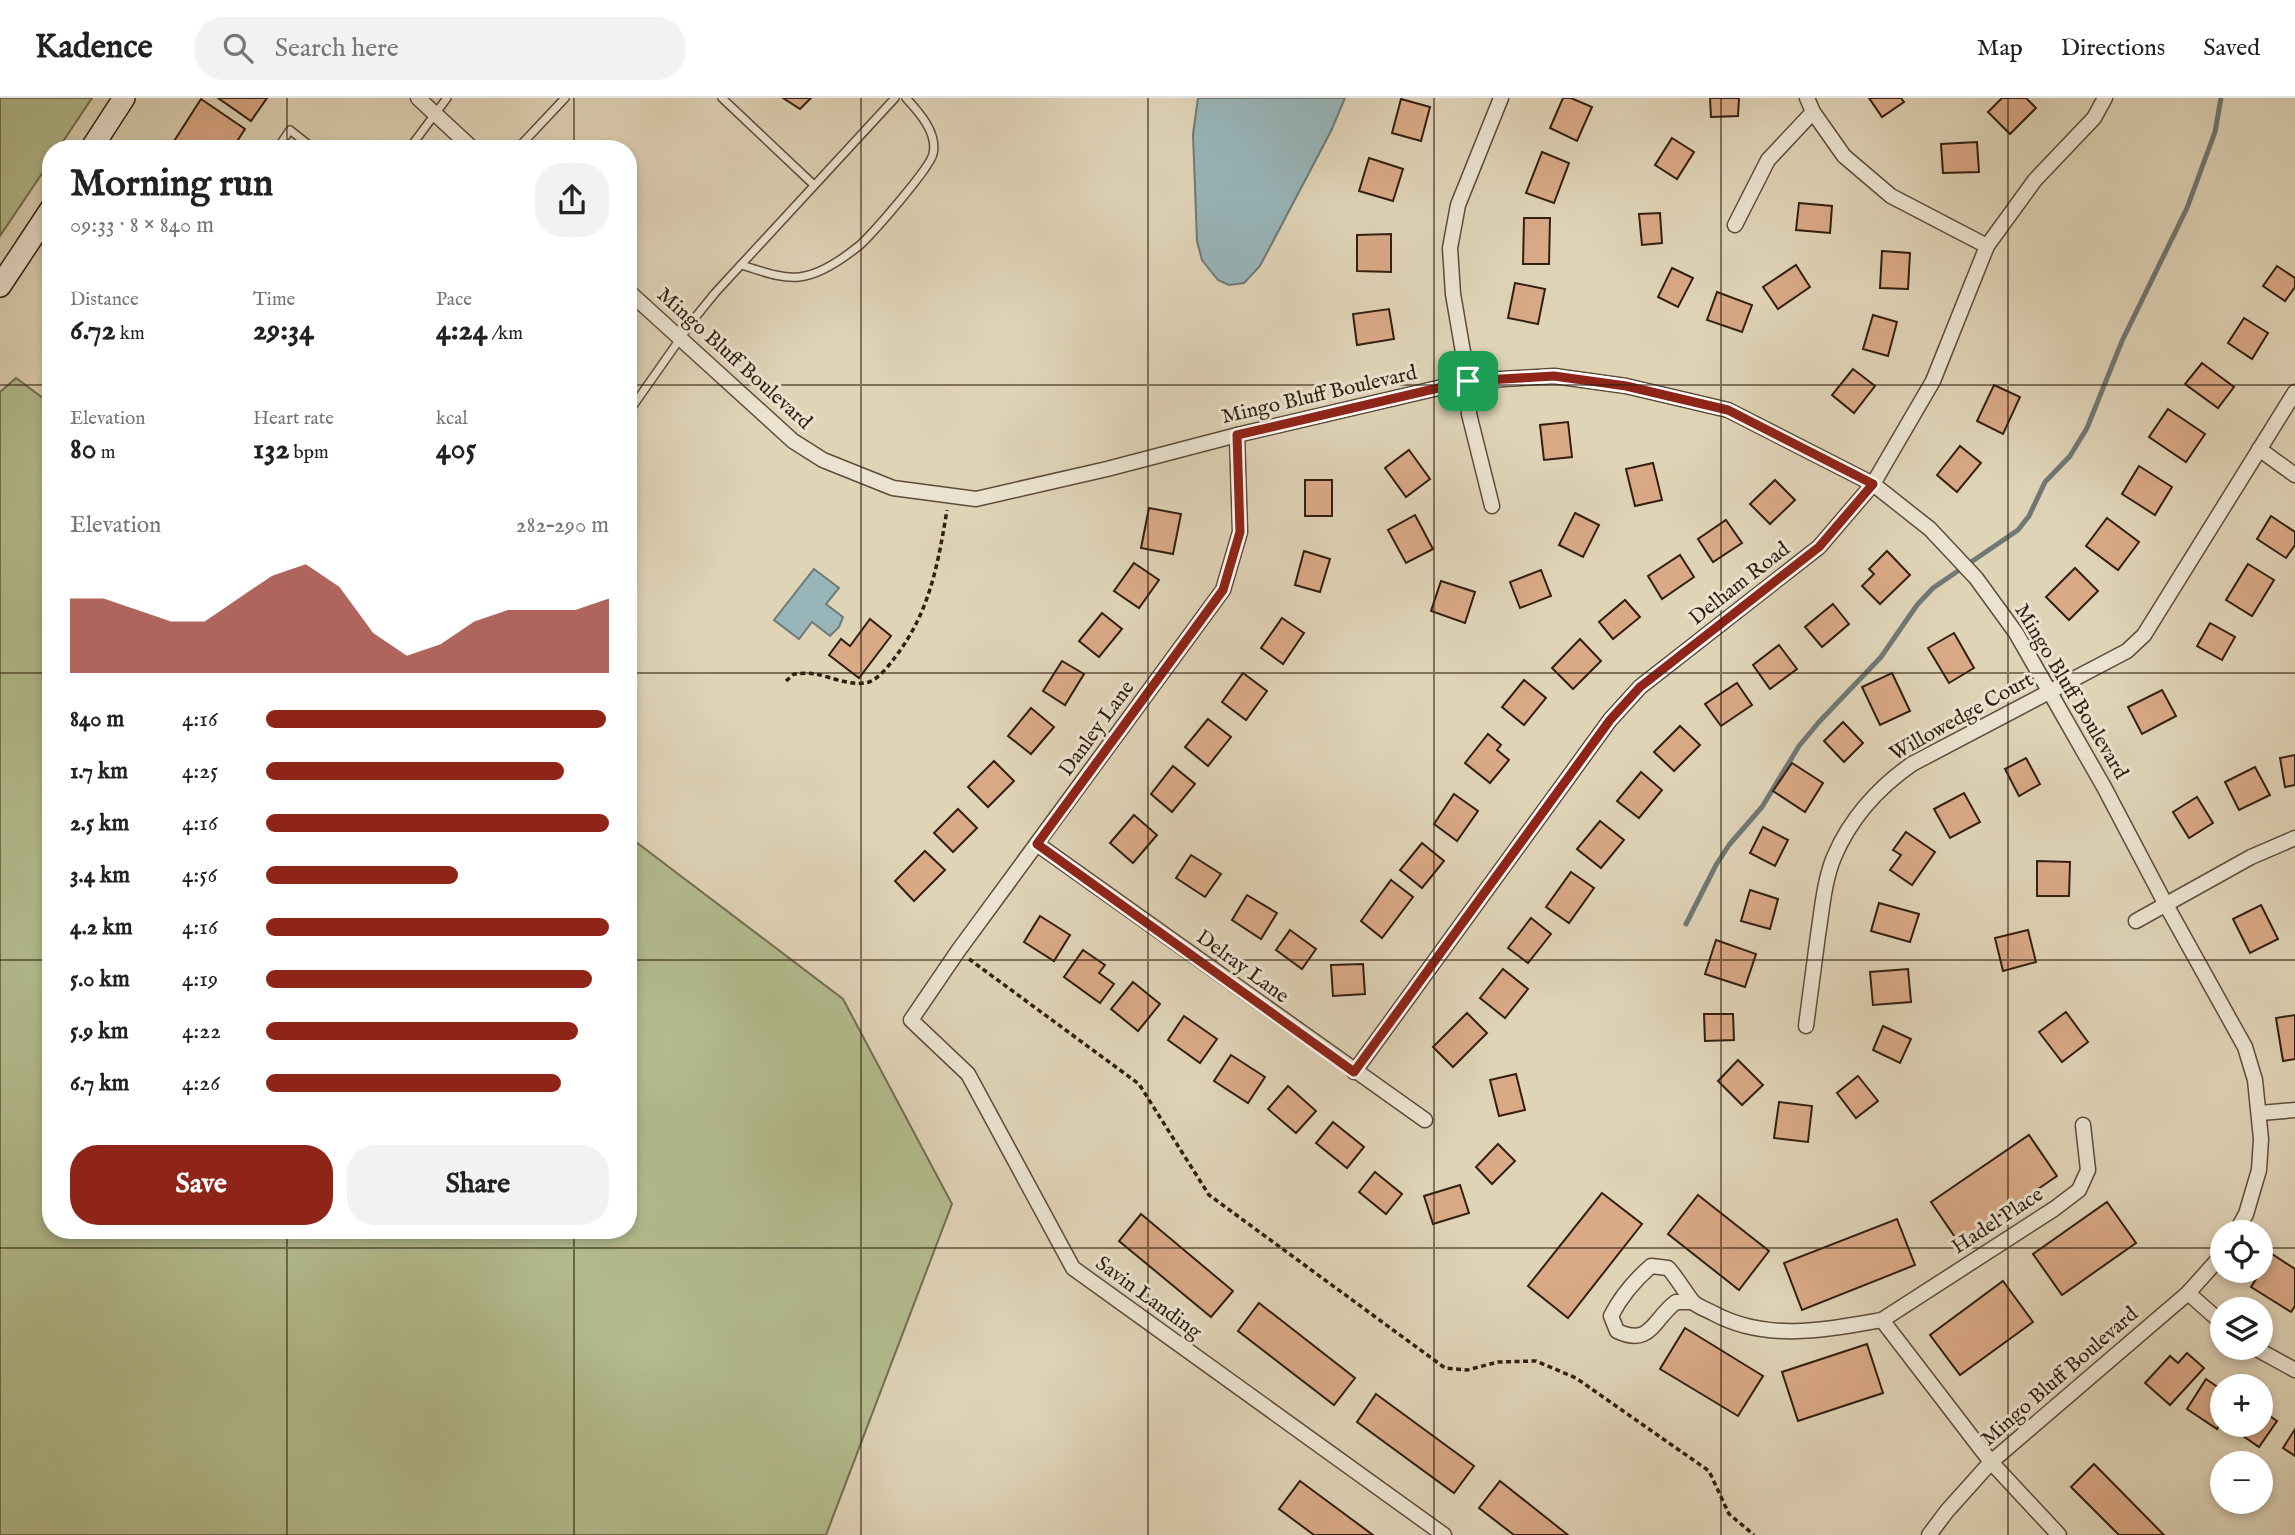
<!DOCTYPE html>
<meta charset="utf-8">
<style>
body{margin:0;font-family:"IM FELL English",serif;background:#f2f2f2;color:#222;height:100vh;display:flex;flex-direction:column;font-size:26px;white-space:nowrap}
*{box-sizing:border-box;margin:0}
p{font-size:23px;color:#767676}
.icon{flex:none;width:38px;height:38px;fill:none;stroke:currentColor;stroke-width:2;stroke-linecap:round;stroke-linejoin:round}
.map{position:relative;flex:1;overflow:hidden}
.sheet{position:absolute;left:42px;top:42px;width:595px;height:1099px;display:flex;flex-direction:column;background:#fff;border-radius:28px;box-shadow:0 4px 10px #0003}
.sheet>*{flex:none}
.buttons{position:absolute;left:2210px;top:1122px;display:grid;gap:14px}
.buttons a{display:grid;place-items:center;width:63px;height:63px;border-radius:50%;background:#fff;box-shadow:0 4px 10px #0003;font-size:35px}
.pin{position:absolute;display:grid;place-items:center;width:60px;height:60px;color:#fff;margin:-30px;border-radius:14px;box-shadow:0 4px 10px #0006}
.round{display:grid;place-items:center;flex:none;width:74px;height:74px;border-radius:28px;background:#f2f2f2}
.summary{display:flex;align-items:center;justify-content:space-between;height:119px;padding:0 28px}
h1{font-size:38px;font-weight:800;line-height:52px}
.metrics{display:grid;grid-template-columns:repeat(3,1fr);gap:10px;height:119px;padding:7px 28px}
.metrics div{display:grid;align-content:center}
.metrics b{font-size:30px;font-weight:800}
.metrics small{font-size:19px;font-weight:400}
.metrics p{font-size:19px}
.chart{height:196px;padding:14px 28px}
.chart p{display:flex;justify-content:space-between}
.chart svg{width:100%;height:126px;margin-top:7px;fill:#8f2418;opacity:.7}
.action{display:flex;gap:14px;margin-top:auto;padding:14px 28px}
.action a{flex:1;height:80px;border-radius:28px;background:#8f2418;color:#fff;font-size:28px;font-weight:800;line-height:80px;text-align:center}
.action a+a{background:#f2f2f2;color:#222}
ul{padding:0 28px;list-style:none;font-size:23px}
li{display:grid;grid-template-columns:112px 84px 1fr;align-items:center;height:52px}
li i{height:18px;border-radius:9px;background:#8f2418}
header{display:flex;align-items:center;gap:42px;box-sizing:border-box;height:98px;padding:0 35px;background:#fff;border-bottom:2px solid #e0e0e0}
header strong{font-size:33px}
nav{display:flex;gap:38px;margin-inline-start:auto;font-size:24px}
.search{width:490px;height:63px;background:#f2f2f2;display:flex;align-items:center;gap:18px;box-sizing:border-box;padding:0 24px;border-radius:28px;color:#767676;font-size:26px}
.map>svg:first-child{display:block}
.green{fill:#b3bc8e;stroke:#726e50;stroke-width:2}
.water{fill:#98b5b9;stroke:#6f7976;stroke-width:2}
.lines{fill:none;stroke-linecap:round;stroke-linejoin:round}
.stream{stroke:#6f7976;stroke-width:5}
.building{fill:#daa986;stroke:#321f11;stroke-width:2}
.service-casing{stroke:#5e4c3a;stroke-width:10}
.minor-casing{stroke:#5e4c3a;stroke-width:17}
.secondary-casing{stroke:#321f11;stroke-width:24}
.path{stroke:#321f11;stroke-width:3.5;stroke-dasharray:5 3.5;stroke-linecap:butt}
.service{stroke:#ebe3d0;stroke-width:7}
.minor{stroke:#ebe3d0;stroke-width:14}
.secondary{stroke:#ebe3d0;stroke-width:21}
.route-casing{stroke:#fff;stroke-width:14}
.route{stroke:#8f2418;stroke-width:9}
.grid{fill:none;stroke:#321f11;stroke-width:2;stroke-opacity:0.55}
.labels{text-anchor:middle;stroke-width:6;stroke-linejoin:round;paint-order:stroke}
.street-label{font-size:21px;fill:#321f11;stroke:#ebe3d0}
</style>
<header>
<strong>Kadence</strong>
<div class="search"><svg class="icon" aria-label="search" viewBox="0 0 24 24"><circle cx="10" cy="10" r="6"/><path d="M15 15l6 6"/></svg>Search here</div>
<nav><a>Map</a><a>Directions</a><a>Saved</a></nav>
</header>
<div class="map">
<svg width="2295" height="1437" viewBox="0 0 2295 1437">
<rect width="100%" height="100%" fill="#e0d4b7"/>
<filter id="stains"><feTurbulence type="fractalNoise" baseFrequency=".00286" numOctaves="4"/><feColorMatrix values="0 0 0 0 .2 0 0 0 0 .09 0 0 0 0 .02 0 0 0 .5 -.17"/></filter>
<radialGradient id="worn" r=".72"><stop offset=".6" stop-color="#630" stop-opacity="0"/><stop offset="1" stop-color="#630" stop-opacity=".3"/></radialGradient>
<!-- green -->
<g class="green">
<path d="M0,0H92L58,51H51V62L0,138Z"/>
<path d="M16,280L51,306V1132H628V738L843,901L952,1106L826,1437H0V294Z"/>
</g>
<!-- water -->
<g class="water">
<path d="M1198,0H1345L1331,33L1260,168L1244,185L1229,187L1218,182L1202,162L1197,143L1193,36Z"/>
<path d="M814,471L839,490L826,506L843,519L839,529L830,538L812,524L799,541L774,522Z"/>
</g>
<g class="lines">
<!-- stream -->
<path class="stream" d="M1686,826L1716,767L1729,747L1762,709L1799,648L1819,624L1881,559L1917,507L1933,490L2018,432L2029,418L2045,384L2070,358L2087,330L2122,243L2187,110L2215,34L2221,0"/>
</g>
<!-- building -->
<g class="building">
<path d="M218,0H267L251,23Z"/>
<path d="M783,0H811L800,11Z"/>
<path d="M1563,0H1571L1592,9L1577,43L1550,30Z"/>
<path d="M1710,0H1739L1738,18L1711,19Z"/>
<path d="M1869,0H1901L1904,4L1882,19Z"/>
<path d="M2002,0H2026L2036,10L2010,36L1988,14Z"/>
<path d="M201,1L245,31L232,51H169Z"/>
<path d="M1401,1L1430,9L1421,43L1392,35Z"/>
<path d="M1672,40L1694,54L1677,81L1655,67Z"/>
<path d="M1977,44L1979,74L1943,75L1941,46Z"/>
<path d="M1542,54L1569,65L1554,105L1526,95Z"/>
<path d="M1369,60L1403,71L1393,103L1359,93Z"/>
<path d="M1799,105L1832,108L1830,135L1796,132Z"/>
<path d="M1660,115L1662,145L1642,147L1639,116Z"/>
<path d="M1524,120H1550L1549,166H1523Z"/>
<path d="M1391,136V174L1357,173V137Z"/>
<path d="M1882,153L1910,155L1908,191L1880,190Z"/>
<path d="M1796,167L1810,189L1778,211L1763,189Z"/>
<path d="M2277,168L2295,180V189L2285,203L2263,188Z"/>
<path d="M1672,170L1693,180L1678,209L1658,199Z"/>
<path d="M1515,185L1545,191L1538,226L1508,220Z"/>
<path d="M1717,194L1752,207L1742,234L1707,222Z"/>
<path d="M1389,211L1394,241L1357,247L1353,216Z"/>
<path d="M1873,217L1897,224L1888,258L1863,251Z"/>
<path d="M2244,220L2268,235L2252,261L2228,245Z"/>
<path d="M2202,265L2234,289L2218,310L2185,286Z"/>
<path d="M1853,271L1875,288L1854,315L1832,297Z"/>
<path d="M1994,287L2020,299L2003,336L1977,323Z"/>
<path d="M2168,311L2205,336L2186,364L2149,339Z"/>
<path d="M1568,324L1572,359L1544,362L1540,327Z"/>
<path d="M1960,348L1981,365L1957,394L1937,377Z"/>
<path d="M1409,352L1430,381L1406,399L1385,370Z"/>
<path d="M1653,365L1662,402L1635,408L1626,371Z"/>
<path d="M2139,368L2172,389L2155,417L2122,396Z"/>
<rect x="1305" y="382" width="27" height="36"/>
<path d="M1775,382L1795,402L1770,426L1750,406Z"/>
<path d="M1149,410L1181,416L1173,456L1141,450Z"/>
<path d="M1575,415L1599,427L1583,459L1559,447Z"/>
<path d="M1415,417L1433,451L1406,465L1388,432Z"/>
<path d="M2271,418L2295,434V447L2286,460L2257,441Z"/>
<path d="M2107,420L2139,444L2118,472L2086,448Z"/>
<path d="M1726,422L1742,445L1713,464L1698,441Z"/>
<path d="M1304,453L1330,461L1320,494L1295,487Z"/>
<path d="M1887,453L1910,477L1880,506L1862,488L1874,476L1869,471Z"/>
<path d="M1680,457L1694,479L1662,501L1648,478Z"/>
<path d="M1134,465L1159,482L1139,510L1114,493Z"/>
<path d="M2248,466L2274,482L2252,518L2226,502Z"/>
<path d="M2075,470L2098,493L2069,522L2046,499Z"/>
<path d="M1541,472L1551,498L1520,510L1510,484Z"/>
<path d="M1441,483L1475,494L1465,525L1431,513Z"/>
<path d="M1625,502L1640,519L1613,541L1599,524Z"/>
<path d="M1833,506L1849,526L1822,549L1805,529Z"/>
<path d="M1102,515L1122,531L1099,559L1079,543Z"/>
<path d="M1282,520L1304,535L1283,566L1261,550Z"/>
<path d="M870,521L891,538L859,580L829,557L841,541L850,548Z"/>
<path d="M2210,525L2235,539L2222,562L2197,548Z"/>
<path d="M1954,535L1974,570L1949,585L1928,550Z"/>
<path d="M1580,541L1601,563L1573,591L1552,570Z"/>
<path d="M1779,547L1797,571L1770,591L1753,567Z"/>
<path d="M1062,563L1084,576L1065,607L1043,593Z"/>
<path d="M1243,575L1267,593L1246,622L1222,604Z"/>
<path d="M1892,575L1910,613L1880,627L1862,589Z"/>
<path d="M1524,582L1546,600L1524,627L1502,609Z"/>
<path d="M1737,585L1752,607L1721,628L1705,606Z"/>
<path d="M2162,592L2176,618L2142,636L2128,609Z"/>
<path d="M1031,610L1054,629L1031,656L1008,638Z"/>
<path d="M1208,621L1231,639L1208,668L1185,649Z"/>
<path d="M1843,624L1863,645L1844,664L1824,643Z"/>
<path d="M1680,628L1700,647L1674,673L1654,654Z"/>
<path d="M1488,636L1501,647L1497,652L1509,662L1490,685L1465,665Z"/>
<path d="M2295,657V687L2285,689L2280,660Z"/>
<path d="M2026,660L2040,686L2019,698L2005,671Z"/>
<path d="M994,663L1014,683L988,709L968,689Z"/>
<path d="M1792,665L1823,685L1805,714L1773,693Z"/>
<path d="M1173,668L1195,686L1172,714L1151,696Z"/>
<path d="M2255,669L2270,697L2239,712L2225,684Z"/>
<path d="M1641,674L1662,692L1639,720L1617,703Z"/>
<path d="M1964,695L1980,724L1950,740L1934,711Z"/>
<path d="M1454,696L1478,713L1457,743L1434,726Z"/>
<path d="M2197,699L2213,725L2189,740L2173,714Z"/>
<path d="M958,711L977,730L953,754L934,735Z"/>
<path d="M1134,717L1157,737L1133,765L1110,745Z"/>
<path d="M1600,723L1624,742L1601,770L1577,751Z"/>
<path d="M1763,729L1788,742L1775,768L1750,755Z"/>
<path d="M1906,734L1935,754L1912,787L1890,772L1901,757L1893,752Z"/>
<path d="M1422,745L1444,763L1422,790L1400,772Z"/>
<path d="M925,753L945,772L914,803L895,783Z"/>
<path d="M1191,757L1221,776L1205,799L1176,780Z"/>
<path d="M2037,763L2070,764L2069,798H2037Z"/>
<path d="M1571,774L1594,790L1569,825L1546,809Z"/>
<path d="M1391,782L1413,799L1382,840L1361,823Z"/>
<path d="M1750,792L1778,801L1770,831L1741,823Z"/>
<path d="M1247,797L1277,815L1261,841L1232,822Z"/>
<path d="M1879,805L1919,816L1910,844L1871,833Z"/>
<path d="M2261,807L2278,841L2250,855L2233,821Z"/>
<path d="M1040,818L1070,837L1054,863L1024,844Z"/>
<path d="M1531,820L1551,836L1528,865L1508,850Z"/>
<path d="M1290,832L1316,851L1302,871L1276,852Z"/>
<path d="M2028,832L2036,864L2003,873L1995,840Z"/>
<path d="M1716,842L1756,856L1745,889L1705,876Z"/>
<path d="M1083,852L1105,867L1099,875L1114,886L1100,905L1064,879Z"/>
<path d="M1363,866L1365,896L1333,898L1331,867Z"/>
<path d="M1503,871L1528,891L1505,920L1480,900Z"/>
<path d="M1908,871L1911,904L1873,907L1870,874Z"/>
<path d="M1133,884L1160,906L1138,933L1111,911Z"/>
<path d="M2066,914L2088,944L2062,964L2039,934Z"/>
<path d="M1467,915L1487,935L1453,969L1433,949Z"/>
<path d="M1704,916H1733L1734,942L1705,943Z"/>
<path d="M2295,917V961L2283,963L2276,920Z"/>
<path d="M1184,918L1217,941L1200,965L1168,942Z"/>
<path d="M1883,928L1911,941L1900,965L1873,952Z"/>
<path d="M1231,957L1265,979L1248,1005L1214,983Z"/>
<path d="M1738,962L1763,987L1742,1007L1718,983Z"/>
<path d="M1516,976L1525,1012L1499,1018L1490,982Z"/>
<path d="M1858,978L1878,1003L1856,1020L1837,995Z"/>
<path d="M1288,988L1316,1013L1296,1035L1268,1011Z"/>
<path d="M1779,1004L1812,1008L1808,1044L1774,1040Z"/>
<path d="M1333,1024L1364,1049L1347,1070L1316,1045Z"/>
<path d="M2029,1037L2057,1078L1959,1145L1931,1104Z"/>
<path d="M1498,1046L1515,1063L1492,1086L1476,1069Z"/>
<path d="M1375,1074L1402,1096L1386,1116L1359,1094Z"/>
<path d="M1460,1087L1469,1115L1433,1126L1424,1098Z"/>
<path d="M1602,1095L1642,1126L1568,1220L1528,1188Z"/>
<path d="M1698,1097L1769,1153L1739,1192L1668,1136Z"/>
<path d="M2107,1104L2136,1145L2062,1197L2033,1156Z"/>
<path d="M1141,1116L1233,1193L1211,1219L1119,1143Z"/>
<path d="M1897,1121L1915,1167L1802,1212L1784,1165Z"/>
<path d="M2272,1156L2295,1171V1208L2291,1214L2251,1189Z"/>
<path d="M2003,1183L2033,1224L1960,1277L1930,1237Z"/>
<path d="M1259,1205L1355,1280L1334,1307L1238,1233Z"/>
<path d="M1685,1230L1763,1278L1738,1318L1660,1271Z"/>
<path d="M1867,1246L1883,1295L1798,1323L1782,1274Z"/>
<path d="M2187,1255L2204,1270L2170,1307L2145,1285L2170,1258L2178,1265Z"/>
<path d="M2206,1281L2222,1292L2219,1301L2222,1303V1323L2217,1331L2187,1311Z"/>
<path d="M1376,1296L1474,1368L1454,1395L1357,1324Z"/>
<path d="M2261,1312L2277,1323L2259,1349L2233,1331L2236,1326H2261Z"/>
<path d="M2295,1331V1358L2283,1350Z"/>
<path d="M2094,1366L2164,1437H2119L2071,1389Z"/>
<path d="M1300,1383L1373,1437H1314L1279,1411Z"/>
<path d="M1500,1383L1568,1437H1514L1479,1410Z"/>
</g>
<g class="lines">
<defs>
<g id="service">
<path d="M722,0L814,87"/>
<path d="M277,51L290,32L314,51"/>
<path d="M409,51L447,0"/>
<path d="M517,51L565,0"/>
<path d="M741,167C759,172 780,181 799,179C819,177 844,160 860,147C873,135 930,70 933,56C938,35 919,14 906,0"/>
<path d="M628,315L694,221L715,195L895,0"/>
</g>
<g id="minor">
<path d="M418,0L473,51"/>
<path d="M1807,0L1813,14L1844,58L1891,98L1987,148"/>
<path d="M1735,127L1768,62L1813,14"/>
<path d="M628,193L793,343L823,362L893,390L976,401L1107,371L1237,337L1468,283L1554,278L1626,288L1728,312L1873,386L1930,431L1976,480L2016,535L2104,689L2165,805L2245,949L2255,982L2261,1041L2259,1072L2246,1116L2236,1134"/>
<path d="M1237,337L1240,434L1223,492L958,853L911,922L968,976L1073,1170L1444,1437"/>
<path d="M2259,351L2295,377"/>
<path d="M1492,408L1469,316L1468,283L1453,196L1450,150L1458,107L1501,0"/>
<path d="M1037,746L1425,1022"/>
<path d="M2136,823L2251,759L2295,740"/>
<path d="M1806,928C1810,898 1814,867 1818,837C1822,812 1824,783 1834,759C1850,721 1879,689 1912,666L2127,553L2144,537L2295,294"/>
<path d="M1354,974L1610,622L1640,589L1819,449L1873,386L1933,283L1987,148L2035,82L2094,20L2105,0"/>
<path d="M2260,1015L2295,1012"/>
<path d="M2188,1195L2222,1225"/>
<path d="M1693,1204H1676C1653,1221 1651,1249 1617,1233L1611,1218C1621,1198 1634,1183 1651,1168L1668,1170C1676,1178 1688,1199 1694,1205C1699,1209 1707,1212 1713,1215C1766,1244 1825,1232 1882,1222"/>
<path d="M2255,1250L2295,1272"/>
<path d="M1929,1437L1947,1413L1991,1364L2188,1195L2222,1157"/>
<path d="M2059,1437L1991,1364L1882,1222L2054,1111L2079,1092L2088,1072L2083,1027"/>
</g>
<g id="secondary">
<path d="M91,51L124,0"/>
<path d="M0,188L51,111"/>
</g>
</defs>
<!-- service casing -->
<use href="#service" class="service-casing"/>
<!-- minor casing -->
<use href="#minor" class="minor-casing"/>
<!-- secondary casing -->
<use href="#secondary" class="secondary-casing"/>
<!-- path -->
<g class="path">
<path d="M43,185L51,191"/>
<path d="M786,583L794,576C801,575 809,575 816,576C831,579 853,589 869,584C880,580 889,567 896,558C930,513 938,466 947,412"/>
<path d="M969,861L1139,986L1209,1097L1445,1270L1467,1272L1498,1264L1536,1263L1576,1280L1709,1373L1729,1416L1754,1437"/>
</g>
<!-- service -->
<use href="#service" class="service"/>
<!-- minor -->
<use href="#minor" class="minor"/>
<!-- secondary -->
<use href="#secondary" class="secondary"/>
</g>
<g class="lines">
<defs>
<path id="route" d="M1554,278L1626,288L1728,312L1873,386L1819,449L1640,589L1610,622L1354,974L1037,746L1223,492L1240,434L1237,337L1468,283Z"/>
</defs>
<!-- route casing -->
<use href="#route" class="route-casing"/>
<!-- route -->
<use href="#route" class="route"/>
</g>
<!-- grid -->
<path class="grid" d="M287,0V51M574,0V51M861,0V1437M1148,0V1437M1434,0V1437M1721,0V1437M2008,0V1437M0,287H51M628,287H2295M0,575H51M628,575H2295M0,862H51M628,862H2295M287,1132V1437M574,1132V1437M0,1150H2222M2261,1150H2295"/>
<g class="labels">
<!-- street labels -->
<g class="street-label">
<text transform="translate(735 260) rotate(42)" y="7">Mingo Bluff Boulevard</text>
<text transform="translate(1319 296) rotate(-13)" y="7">Mingo Bluff Boulevard</text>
<text transform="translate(1739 485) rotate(-38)" y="7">Delham Road</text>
<text transform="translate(2072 593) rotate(59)" y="7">Mingo Bluff Boulevard</text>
<text transform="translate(1961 618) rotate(-29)" y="7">Willowedge Court</text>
<text transform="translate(1096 630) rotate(-54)" y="7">Danley Lane</text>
<text transform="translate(1243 868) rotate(36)" y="7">Delray Lane</text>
<text transform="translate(1997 1122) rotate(-33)" y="7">Hadel Place</text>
<text transform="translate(1149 1199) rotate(36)" y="7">Savin Landing</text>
<text transform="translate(2059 1278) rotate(-41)" y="7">Mingo Bluff Boulevard</text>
</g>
</g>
<rect width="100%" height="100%" filter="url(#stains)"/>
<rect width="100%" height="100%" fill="url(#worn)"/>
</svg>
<div class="buttons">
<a><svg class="icon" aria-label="locate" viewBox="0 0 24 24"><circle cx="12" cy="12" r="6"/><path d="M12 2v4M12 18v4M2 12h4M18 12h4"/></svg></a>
<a><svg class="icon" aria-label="layers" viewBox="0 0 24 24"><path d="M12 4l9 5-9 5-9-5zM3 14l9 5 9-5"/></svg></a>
<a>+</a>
<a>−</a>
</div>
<div class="pin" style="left:1468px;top:283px;background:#1e9e55"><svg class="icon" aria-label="arrive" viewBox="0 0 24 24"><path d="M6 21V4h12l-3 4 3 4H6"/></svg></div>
<section class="sheet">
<div class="summary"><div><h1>Morning run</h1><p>09:33 · 8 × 840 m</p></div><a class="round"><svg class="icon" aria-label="share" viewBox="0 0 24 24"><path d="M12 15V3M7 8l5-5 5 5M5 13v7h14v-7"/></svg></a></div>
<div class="metrics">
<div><p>Distance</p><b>6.72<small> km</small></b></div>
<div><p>Time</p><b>29:34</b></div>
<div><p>Pace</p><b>4:24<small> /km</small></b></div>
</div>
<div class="metrics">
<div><p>Elevation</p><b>80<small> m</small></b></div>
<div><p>Heart rate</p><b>132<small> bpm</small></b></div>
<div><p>kcal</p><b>405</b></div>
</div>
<div class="chart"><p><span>Elevation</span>282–290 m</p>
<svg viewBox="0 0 160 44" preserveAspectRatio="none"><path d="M0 44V18L10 18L20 22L30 26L40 26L50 18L60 10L70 6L80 14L90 30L100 38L110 34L120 26L130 22L140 22L150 22L160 18V44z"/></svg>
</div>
<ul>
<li><b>840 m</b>4:16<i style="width:99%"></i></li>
<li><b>1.7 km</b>4:25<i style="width:87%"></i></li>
<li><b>2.5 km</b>4:16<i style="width:100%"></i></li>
<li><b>3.4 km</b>4:56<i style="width:56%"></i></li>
<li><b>4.2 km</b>4:16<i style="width:100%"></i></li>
<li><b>5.0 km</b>4:19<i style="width:95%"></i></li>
<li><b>5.9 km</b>4:22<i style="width:91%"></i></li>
<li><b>6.7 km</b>4:26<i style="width:86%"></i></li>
</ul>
<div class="action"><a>Save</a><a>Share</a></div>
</section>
</div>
